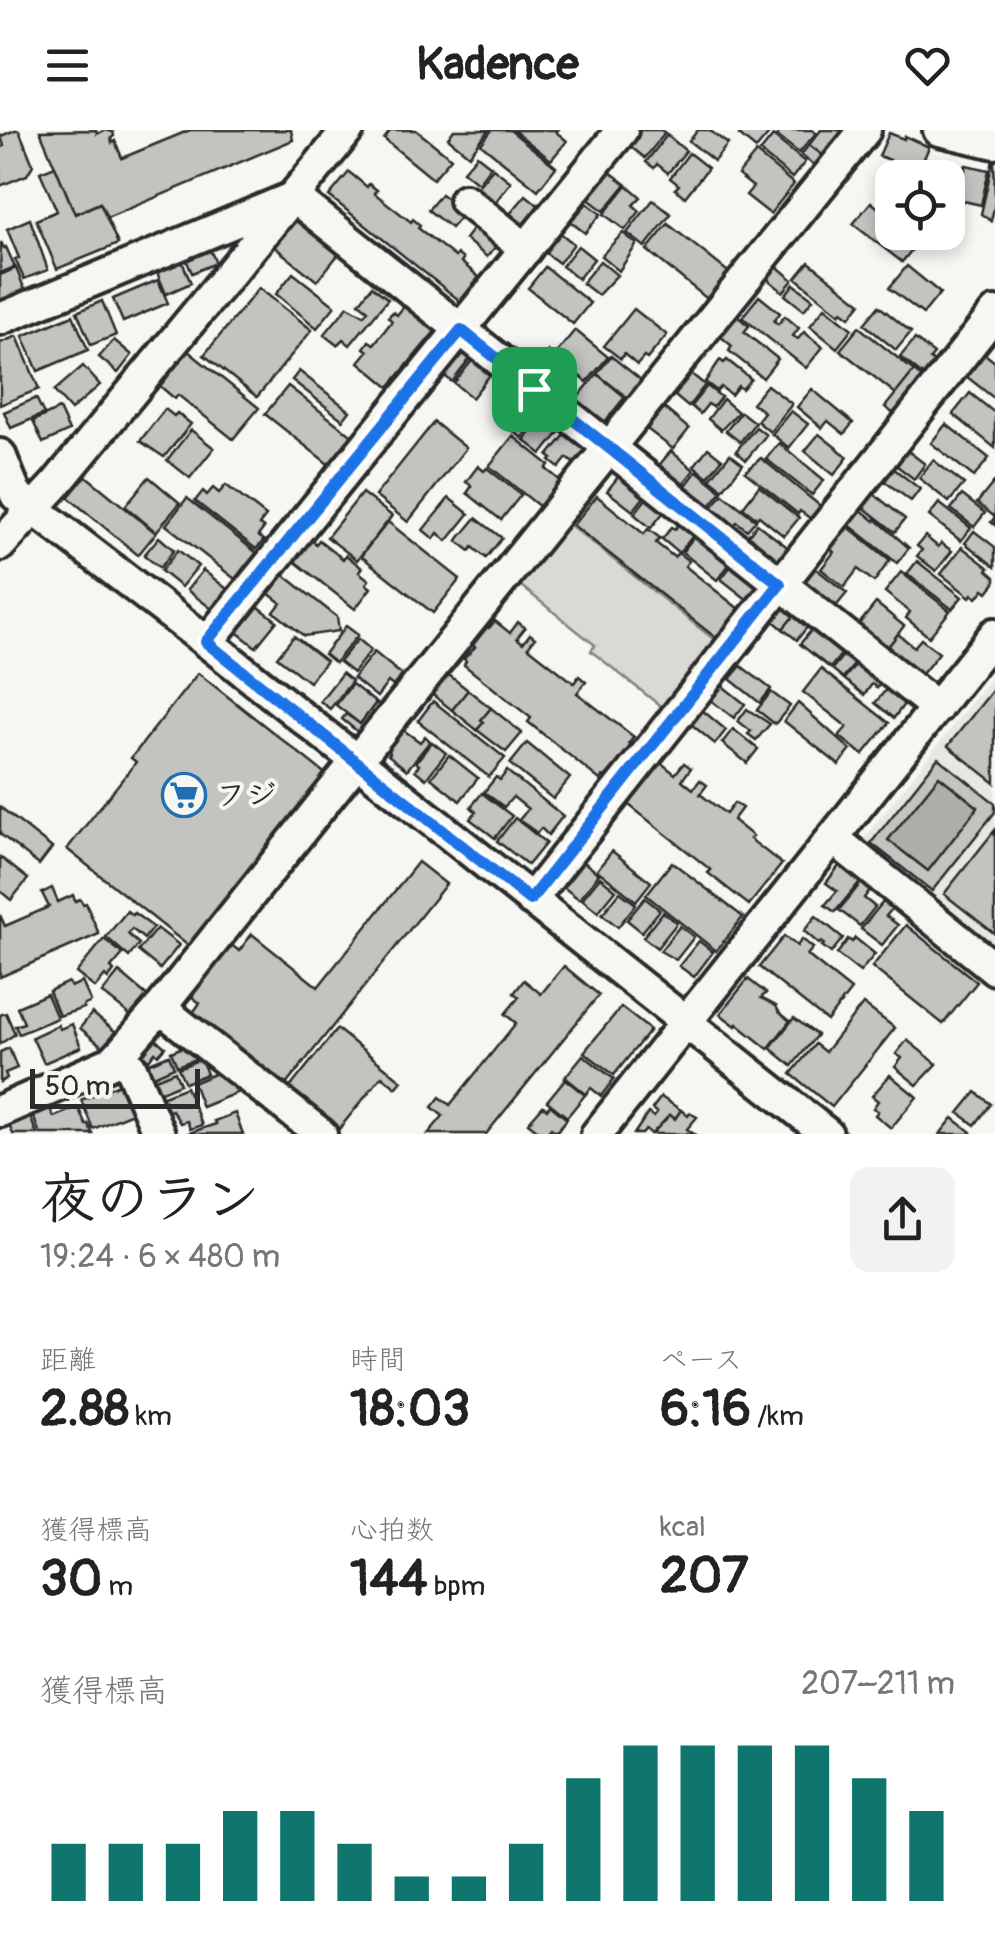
<!DOCTYPE html>
<html lang="ja">
<meta charset="utf-8">
<style>
body{margin:0;font-family:Pangolin,"Klee One",sans-serif;background:#f2f2f2;color:#222;height:100vh;display:flex;flex-direction:column;font-size:38px;white-space:nowrap}
*{box-sizing:border-box;margin:0}
p{font-size:32px;color:#767676}
.icon{flex:none;width:55px;height:55px;fill:none;stroke:currentColor;stroke-width:2;stroke-linecap:round;stroke-linejoin:round}
.map{position:relative;height:1004px;overflow:hidden}
.side{display:flex;flex-direction:column;background:#fff;flex:1}
.side>*{flex:none}
.controls{position:absolute;left:875px;top:30px;display:grid;gap:20px}
.controls a{display:grid;place-items:center;width:90px;height:90px;border-radius:20px;background:#fff;box-shadow:0 5px 15px #0003;font-size:50px}
.scale{position:absolute;left:30px;bottom:25px;width:170px;box-sizing:border-box;padding-left:10px;border:5px solid #2b2b2b;border-top:0;font-size:28px;line-height:35px;white-space:nowrap;color:#2b2b2b;-webkit-text-stroke:8px #f6f6f2;paint-order:stroke}
.pin{position:absolute;display:grid;place-items:center;width:85px;height:85px;color:#fff;margin:-42px;border-radius:20px;box-shadow:0 5px 15px #0006}
.round{display:grid;place-items:center;flex:none;width:105px;height:105px;border-radius:20px;background:#f2f2f2}
.summary{display:flex;align-items:center;justify-content:space-between;height:170px;padding:0 40px}
h1{font-size:55px;font-weight:700;line-height:75px}
.stats{display:grid;grid-template-columns:repeat(3,1fr);gap:15px;height:170px;padding:10px 40px}
.stats div{display:grid;align-content:center}
.stats b{font-size:50px;font-weight:700}
.stats small{font-size:28px;font-weight:400}
.stats p{font-size:28px}
.chart{height:280px;padding:20px 40px}
.chart p{display:flex;justify-content:space-between}
.chart svg{width:100%;height:180px;margin-top:10px;stroke:#0f766e;stroke-width:6}
header{display:flex;justify-content:space-between;align-items:center;height:130px;padding:0 40px;background:#fff;font-size:45px;font-weight:700}
.map>svg:first-child{display:block}
.built{fill:#e7e7e3}
.green{fill:#d9d9d5;stroke:#828280;stroke-width:2.5}
.water{fill:#aeaeab;stroke:#7a7a78;stroke-width:2.5}
.building{fill:#c3c3c0;stroke:#2b2b2b;stroke-width:2.5;fill-rule:evenodd}
.lines{fill:none;stroke-linecap:round;stroke-linejoin:round}
.minor-casing{stroke:#2b2b2b;stroke-width:38}
.minor{stroke:#f6f6f2;stroke-width:30}
.route-casing{stroke:#fff;stroke-width:20}
.route{stroke:#1a73e8;stroke-width:12}
.labels{text-anchor:middle;stroke-width:8;stroke-linejoin:round;paint-order:stroke}
.poi-label{font-size:30px;font-weight:bold;fill:#2b2b2b;stroke:#f6f6f2;text-anchor:start}
</style>
<header><svg class="icon" aria-label="menu" viewBox="0 0 24 24"><path d="M4 6h16M4 12h16M4 18h16"/></svg>Kadence<svg class="icon" aria-label="heart" viewBox="0 0 24 24"><path d="M12 20l-8-8c-3-5 5-10 8-4 3-6 11-1 8 4z"/></svg></header>
<div class="map">
<svg width="995" height="1004" viewBox="0 0 995 1004">
<rect width="100%" height="100%" fill="#f6f6f2"/>
<filter id="ink" filterUnits="userSpaceOnUse"><feTurbulence type="fractalNoise" baseFrequency=".01" numOctaves="2"/><feDisplacementMap in="SourceGraphic" scale="20" xChannelSelector="R" yChannelSelector="G"/><feConvolveMatrix kernelMatrix="1 2 1 2 8 2 1 2 1" color-interpolation-filters="sRGB"/></filter>
<g filter="url(#ink)">
<!-- built -->
<path class="built" d="M995,542V818L863,710Z"/>
<!-- green -->
<path class="green" d="M565,391L721,515L668,582L591,521L595,515L516,452Z"/>
<!-- water -->
<path class="water" d="M939,646L978,677L928,741L888,710Z"/>
<!-- building -->
<g class="building">
<path d="M15,0H19L33,35L27,45L0,56V18L4,16L1,6Z"/>
<path d="M96,0L97,4L105,0L113,2L114,6L111,8L112,13L115,11L122,28L190,0H291L293,10L107,88L100,73L75,84L40,1Z"/>
<path d="M391,0H416L451,28L433,49L384,9Z"/>
<path d="M454,0H489L469,25L448,8Z"/>
<path d="M492,0H510L556,37L538,60L481,14Z"/>
<path d="M513,0H558L556,2L567,11L551,30Z"/>
<path d="M637,0H661L665,3L645,28L626,13Z"/>
<path d="M698,0H709L728,14L714,31L689,11Z"/>
<path d="M744,0H772L756,19L739,5Z"/>
<path d="M781,0H812L816,3L799,23L777,6Z"/>
<path d="M821,0H849L828,29L809,15Z"/>
<path d="M889,3L904,9L905,6L929,17L916,47L888,34L890,30L879,26Z"/>
<path d="M667,5L686,21L668,43L657,34L654,38L646,32Z"/>
<path d="M773,6L805,32L792,48L760,22Z"/>
<path d="M809,15L829,30L821,41L801,25Z"/>
<path d="M689,23L708,38L685,67L675,59L679,55L670,48Z"/>
<path d="M756,23L794,54L770,84L746,65L753,57L738,45Z"/>
<path d="M477,25L491,36L478,53L463,41Z"/>
<path d="M994,26L995,73L991,91L981,84Z"/>
<path d="M930,29L963,37L957,65L948,63V48H926Z"/>
<path d="M966,35L989,40L981,75L959,70Z"/>
<path d="M55,36L75,84L100,73L118,114L57,139L36,90L57,81L40,42Z"/>
<path d="M493,38L511,52L493,75L475,60Z"/>
<path d="M605,38L626,54L604,81L583,65Z"/>
<path d="M349,42L367,57L369,54L377,60L374,63L411,92L413,89L420,95L418,98L455,127L457,124L463,129L461,132L479,147L460,171L329,66Z"/>
<path d="M627,55L641,67L633,75L640,81L625,100L604,84Z"/>
<path d="M441,64L465,82L451,98L428,80Z"/>
<path d="M526,65L543,79L527,100L509,85Z"/>
<path d="M653,70L671,84L645,117L627,103Z"/>
<path d="M871,72L892,89V102H909L919,111L902,132L853,94Z"/>
<path d="M587,73L601,84L585,103L571,92Z"/>
<path d="M301,88L342,120L317,151L271,114L291,89Z"/>
<path d="M30,89L48,140L24,149L15,129L19,128L7,99Z"/>
<path d="M478,92L501,110L487,127L465,109Z"/>
<path d="M668,94L732,145L711,172L647,120Z"/>
<path d="M559,102L574,114L559,133L543,121Z"/>
<path d="M623,103L637,114L619,141L601,126Z"/>
<path d="M1,112L4,118L6,117L15,137L0,143Z"/>
<path d="M578,116L594,129L578,149L562,136Z"/>
<path d="M209,117L216,133L192,143L185,127Z"/>
<path d="M181,129L191,153L166,164L156,140Z"/>
<path d="M600,131L617,145L598,165L582,153Z"/>
<path d="M809,132L861,173L850,187L842,181L840,184L796,148Z"/>
<path d="M774,134L793,150L783,162L764,146Z"/>
<path d="M907,136L940,163L923,184L889,158Z"/>
<path d="M545,137L590,173L573,194L528,158Z"/>
<path d="M16,138L27,165L0,177V145Z"/>
<path d="M293,143L335,176L317,198L276,164Z"/>
<path d="M158,150L168,173L123,192L113,169Z"/>
<path d="M794,154L813,169L804,180L785,165Z"/>
<path d="M372,156L388,169L350,215L343,209L337,215L324,205L348,176L364,185L368,180L359,173Z"/>
<path d="M259,158L312,200L257,267L204,225Z"/>
<path d="M759,166L780,183L774,191L778,194L785,186L799,198L793,206L798,209L804,202L823,217L806,238L742,187Z"/>
<path d="M102,171L116,205L91,215L77,182Z"/>
<path d="M405,175L436,200L389,257L359,232L368,221L364,218L369,211L374,214L392,191L388,187L393,182L397,185Z"/>
<path d="M879,176L911,202L896,220L864,194Z"/>
<path d="M825,177L852,199L837,218L810,196Z"/>
<path d="M634,179L667,205L647,229L644,227L637,235L624,224L621,229L604,216Z"/>
<path d="M73,185L88,220L38,241L23,206Z"/>
<path d="M736,185L749,196L744,202L778,229L763,248L729,221L732,216L719,205Z"/>
<path d="M859,197L914,241L896,264L840,220Z"/>
<path d="M575,200L608,227L587,252L554,226Z"/>
<path d="M17,206L39,259L0,275V213Z"/>
<path d="M915,209L934,224L930,229L936,234L925,247L900,227Z"/>
<path d="M114,210L132,225L118,243L99,227Z"/>
<path d="M461,215L473,225L452,252L440,242Z"/>
<path d="M188,221L259,278L233,309L178,265L175,269L160,256Z"/>
<path d="M548,221L571,240L555,261L532,242Z"/>
<path d="M981,221L995,232V269L966,246L978,231L975,229Z"/>
<path d="M611,226L646,254L632,271L597,244Z"/>
<path d="M475,227L493,241L472,268L454,253Z"/>
<path d="M720,230L724,233L727,230L751,249L742,259L738,256L731,265L721,257L717,261L705,252Z"/>
<path d="M83,236L100,255L71,280L54,261Z"/>
<path d="M299,241L350,281L343,290L292,250Z"/>
<path d="M914,241L929,253L900,289L885,277Z"/>
<path d="M689,242L705,255L688,277L675,266L680,259L677,256Z"/>
<path d="M597,244L625,267L603,294L575,271Z"/>
<path d="M767,255L792,274L770,302L757,291L764,282L752,273Z"/>
<path d="M288,256L355,308L332,337L265,284Z"/>
<path d="M707,256L721,267L713,277L708,274L700,284L691,276Z"/>
<path d="M812,259L853,293L844,304L828,291L822,298L797,277Z"/>
<path d="M970,263L995,283V318L953,284Z"/>
<path d="M36,268L44,284L11,298L4,282Z"/>
<path d="M723,269L738,282L721,300L708,289Z"/>
<path d="M523,275L540,285L522,308L507,296Z"/>
<path d="M664,278L689,299L673,319L647,299Z"/>
<path d="M59,279L69,301L43,313L33,291Z"/>
<path d="M165,279L174,286L177,283L191,294L164,327L140,311Z"/>
<path d="M791,281L808,294L789,318L772,304Z"/>
<path d="M741,282L755,293L740,312L726,301Z"/>
<path d="M543,285L561,300L542,324L524,310Z"/>
<path d="M434,292L466,318L408,392L375,366Z"/>
<path d="M946,294L989,328L974,347L931,313Z"/>
<path d="M756,297L766,305L746,330L736,321Z"/>
<path d="M191,300L214,318L190,348L167,330Z"/>
<path d="M569,300L589,316L584,322L587,324L577,336L567,328L559,338L550,331L552,329L548,326Z"/>
<path d="M819,304L848,327L834,345L805,321Z"/>
<path d="M513,306L549,335L546,339L561,351L540,377L489,336Z"/>
<path d="M779,313L824,350L812,365L766,329Z"/>
<path d="M708,318L722,329L708,347L694,336Z"/>
<path d="M904,318L925,334L914,349L892,332Z"/>
<path d="M671,321L694,340L680,358L656,339Z"/>
<path d="M730,324L743,334L723,359L710,349Z"/>
<path d="M761,328L824,379L814,391L800,381L798,384L745,342Z"/>
<path d="M933,330L964,354L949,372L919,348Z"/>
<path d="M478,336L484,341L487,338L521,365L501,390L467,363L472,356L466,352Z"/>
<path d="M893,338L920,359L911,371L883,350Z"/>
<path d="M697,341L722,361L709,377L684,358Z"/>
<path d="M622,342L648,362L633,381L607,361Z"/>
<path d="M86,346L156,403L138,425L68,367Z"/>
<path d="M149,347L180,373L156,402L125,376Z"/>
<path d="M994,352L995,353V395L991,392L995,387L977,373Z"/>
<path d="M226,355L266,386L259,395L264,398L258,406L264,410L256,419L195,371L203,361L207,365L213,358L219,363Z"/>
<path d="M759,356L799,388L784,406L759,386L757,388L743,377Z"/>
<path d="M362,363L392,386L357,430L327,407Z"/>
<path d="M650,364L667,378L651,398L634,384Z"/>
<path d="M723,364L756,390L747,400L737,392L731,399L709,381Z"/>
<path d="M874,364L905,389L895,402L863,377Z"/>
<path d="M962,365L985,383L974,397L951,379Z"/>
<path d="M597,366L644,404L648,399L660,408L656,413L674,427L678,423L689,431L685,436L739,479L716,508L573,395Z"/>
<path d="M187,368L262,427L251,441L245,436L235,449L166,395Z"/>
<path d="M449,368L469,384L447,411L438,403L434,409L423,400Z"/>
<path d="M939,373L971,398L961,411L929,386Z"/>
<path d="M860,379L875,391L876,389L909,418L897,433L848,394Z"/>
<path d="M476,388L502,408L486,428L473,417L470,421L457,411Z"/>
<path d="M682,390L696,402L679,423L662,409L672,397L675,399Z"/>
<path d="M388,392L460,449L433,483L361,426Z"/>
<path d="M842,392L890,430L874,452L858,439L844,457L821,439L834,422L829,418L838,406L834,403Z"/>
<path d="M757,394L790,419L777,435L745,409Z"/>
<path d="M974,401L995,417V437L965,413Z"/>
<path d="M698,402L733,430L717,450L682,422Z"/>
<path d="M925,406L938,417L941,413L952,421L936,441L917,426L922,420L917,416Z"/>
<path d="M159,407L174,420L160,438L144,425Z"/>
<path d="M310,409L316,414L319,410L343,429L346,425L362,438L359,442L369,450L366,454L371,458L355,479L293,430Z"/>
<path d="M962,417L989,438L987,440L995,447V453L988,462L984,459L977,468L972,464L970,467L941,444Z"/>
<path d="M178,420L198,436L181,457L161,441Z"/>
<path d="M917,431L962,467L952,479L907,444Z"/>
<path d="M734,432L762,454L749,471L721,449Z"/>
<path d="M815,438L847,463L833,480L802,454Z"/>
<path d="M203,440L227,459L212,479L187,460Z"/>
<path d="M279,441L337,487L339,501L304,506L274,482L281,473L264,460Z"/>
<path d="M901,442L950,481L929,507L906,488L910,482L885,462Z"/>
<path d="M876,473L904,496L884,522L855,499Z"/>
<path d="M255,474L277,491L256,517L234,500Z"/>
<path d="M780,475L794,486L783,499L770,488Z"/>
<path d="M797,482L811,492L797,510L783,499Z"/>
<path d="M495,491L510,503L518,492L525,498L517,508L523,513L530,504L535,508L528,517L574,553L579,546L586,552L577,563L634,607L629,613L633,616L614,639L613,638L605,647L603,646L600,650L528,592L531,588L464,535L466,531L464,529L475,517L472,515L486,497L489,498Z"/>
<path d="M346,496L358,505L335,533L324,524Z"/>
<path d="M813,498L843,522L830,538L800,514Z"/>
<path d="M898,504L914,517L921,509L939,523L918,549L884,522Z"/>
<path d="M294,506L326,531L309,552L277,527Z"/>
<path d="M358,509L371,520L353,543L339,532Z"/>
<path d="M374,522L402,545L393,556L388,552L377,567L353,548Z"/>
<path d="M845,523L856,532L843,548L832,539Z"/>
<path d="M859,530L883,550L877,558L872,554L864,565L844,549Z"/>
<path d="M741,536L771,559L760,573L730,549Z"/>
<path d="M821,539L889,593L863,625L839,606L847,597L803,562Z"/>
<path d="M445,542L468,560L452,580L429,562Z"/>
<path d="M198,543L328,646L191,818L67,719L136,632L131,628Z"/>
<path d="M342,543L352,551L330,579L320,571Z"/>
<path d="M352,554L376,573L360,594L336,575Z"/>
<path d="M720,554L745,574L734,588L709,569Z"/>
<path d="M889,556L907,570L894,588L875,573Z"/>
<path d="M995,557V653L948,616Z"/>
<path d="M468,560L491,578L481,590L484,592L477,600L452,580Z"/>
<path d="M771,562L790,576L775,594L757,580Z"/>
<path d="M433,571L505,628L489,647L418,591Z"/>
<path d="M376,573L385,580L367,602L359,603L342,589L346,584L360,594Z"/>
<path d="M798,573L851,620L839,635L784,591Z"/>
<path d="M491,578L522,603L506,622L477,600L484,592L481,590Z"/>
<path d="M747,579L770,594L756,610L748,604L751,601L738,591Z"/>
<path d="M702,580L726,600L715,614L691,594Z"/>
<path d="M402,599L420,612L425,606L430,611L407,640L388,625L390,623L388,617Z"/>
<path d="M733,599L758,619L747,633L722,613Z"/>
<path d="M432,612L446,623L426,649L415,640L419,635L416,632Z"/>
<path d="M527,613L570,648L553,669L510,634Z"/>
<path d="M449,625L478,648L460,671L431,648Z"/>
<path d="M938,628L995,673V682L932,761L871,713ZM939,646L978,677L928,741L888,710Z"/>
<path d="M660,632L675,644L684,633L691,638L682,650L693,659L700,650L707,655L700,664L726,684L734,673L742,678L733,690L753,706L750,709L782,734L749,775L708,743L711,740L629,675L631,672L629,670L640,657L638,655Z"/>
<path d="M507,641L563,686L548,705L541,698L537,703L519,690L528,679L513,667L504,677L484,662L496,647L500,650Z"/>
<path d="M482,663L512,686L495,708L470,689L476,682L471,677Z"/>
<path d="M0,677L52,718L39,735L0,704Z"/>
<path d="M515,688L546,713L528,735L497,711Z"/>
<path d="M995,700V804L944,764Z"/>
<path d="M612,721L651,752L636,771L597,740Z"/>
<path d="M0,727L28,749L11,770L0,761Z"/>
<path d="M579,728L599,744L579,769L563,757L570,748L566,745Z"/>
<path d="M418,732L446,754L281,961L189,888L200,873L187,863L228,812L239,821L252,804L318,857Z"/>
<path d="M672,732L743,787L716,821L646,765Z"/>
<path d="M845,734L863,748L835,782L825,775L837,761L826,753L839,736L842,738Z"/>
<path d="M600,747L616,760L598,782L582,769Z"/>
<path d="M861,753L870,760L864,768L875,777L860,796L839,780Z"/>
<path d="M52,758L58,772L73,765L75,771L80,769L83,774L86,773L99,804L0,847V785L5,796L49,777L42,763Z"/>
<path d="M620,762L636,774L618,797L602,784Z"/>
<path d="M645,768L660,780L642,802L627,790Z"/>
<path d="M883,772L892,779L886,786L898,795L882,815L861,799Z"/>
<path d="M127,781L132,785L134,783L153,797L144,809L132,799L128,804L139,814L129,827L106,807Z"/>
<path d="M663,782L677,793L657,818L643,807Z"/>
<path d="M816,786L843,808L831,823L822,816L824,814L822,812L819,814L804,801Z"/>
<path d="M906,795L977,852L943,894L872,837Z"/>
<path d="M680,796L694,807L676,830L660,821Z"/>
<path d="M157,798L179,815L160,839L138,821Z"/>
<path d="M784,806L797,816L802,809L813,818L807,825L851,860L827,891L759,837Z"/>
<path d="M855,808L875,824L860,842L837,824L848,809L852,812Z"/>
<path d="M104,809L123,824L111,838L114,841L108,849L105,846L95,858L76,843Z"/>
<path d="M699,811L713,822L694,847L679,836Z"/>
<path d="M564,836L599,865L486,1004H428L443,986L432,977L440,967L450,975L516,893L505,884L519,867L514,863L524,850L541,864Z"/>
<path d="M119,842L150,868L134,888L102,863Z"/>
<path d="M748,849L766,863L761,868L776,876L779,882L790,891L768,919L737,894L736,896L720,884Z"/>
<path d="M68,852L71,857L82,852L91,872L83,876L84,878L59,886L49,861Z"/>
<path d="M47,864L57,888L19,904L15,896L24,893L17,877Z"/>
<path d="M863,874L895,898L832,977L791,944L815,914L825,922Z"/>
<path d="M621,877L650,900L614,945L584,922Z"/>
<path d="M6,883L15,904L0,914V885Z"/>
<path d="M92,883L121,906L108,921L80,898Z"/>
<path d="M794,888L817,905L792,936L770,918Z"/>
<path d="M72,894L81,917L44,933L32,907L58,895L60,899Z"/>
<path d="M337,899L402,951L396,958L382,946L339,999L288,960Z"/>
<path d="M148,903L165,917L158,925L155,922L149,930L135,919Z"/>
<path d="M907,910L937,934L917,955L895,937L902,928L896,924Z"/>
<path d="M192,913L198,928L177,936L171,922Z"/>
<path d="M9,918L17,938L5,943L7,948L0,952V922Z"/>
<path d="M169,925L174,937L147,949L142,936Z"/>
<path d="M583,925L614,949L601,966L591,958L586,964L565,947Z"/>
<path d="M201,929L207,944L185,953L178,938Z"/>
<path d="M225,939L234,943L241,961L202,977L193,953Z"/>
<path d="M175,941L180,954L154,965L148,952Z"/>
<path d="M890,945L917,967L891,998L875,985L878,981L873,978L878,971L872,966Z"/>
<path d="M565,949L585,965L567,987L547,971Z"/>
<path d="M124,952L135,982L93,999L81,970Z"/>
<path d="M186,957L202,995L190,999L187,991L180,993L172,980L167,982L161,967Z"/>
<path d="M976,962L991,974L975,995L959,983Z"/>
<path d="M661,967L681,980L675,989L670,985L652,1004L646,1000L642,1004H634L648,983L654,987L657,983L652,979Z"/>
<path d="M550,975L567,989L556,1002L551,998L546,1004H542L528,993L543,976L547,979Z"/>
<path d="M78,977L86,995L88,994L93,1004H40L33,986L50,979L54,987Z"/>
<path d="M681,980L688,986L690,983L697,987L687,999L694,1004H652L670,985L675,989Z"/>
<path d="M235,983L243,1004H186L216,994L214,991Z"/>
<path d="M29,984L37,1004H13L8,993Z"/>
<path d="M953,988L971,1002L969,1004H940Z"/>
</g>
<g class="lines">
<defs>
<g id="minor">
<path d="M939,0L995,13"/>
<path d="M465,70L526,119"/>
<path d="M0,189L294,67L937,578"/>
<path d="M0,325L16,365L207,512L827,1004"/>
<path d="M0,415L56,354L348,0"/>
<path d="M207,512L622,0"/>
<path d="M833,708L995,839"/>
<path d="M531,770L995,183"/>
<path d="M160,878L321,1004"/>
<path d="M119,925L130,936L159,1004"/>
<path d="M0,981L112,932L119,925L160,878L367,618L865,0"/>
<path d="M597,1004L995,504"/>
</g>
</defs>
<!-- minor casing -->
<use href="#minor" class="minor-casing"/>
<!-- minor -->
<use href="#minor" class="minor"/>
</g>
</g>
<g class="lines" filter="url(#ink)">
<defs>
<path id="route" d="M461,200L780,454L530,770L206,512Z"/>
</defs>
<!-- route casing -->
<use href="#route" class="route-casing"/>
<!-- route -->
<use href="#route" class="route"/>
</g>
<!-- icons -->
<defs>
<symbol id="supermarket-ring" viewBox="-11 -11 22 22"><circle r="9.5" fill="#f6f6f2" stroke="#1f6fb2" stroke-width="1.5"/><path d="M-6-5.5h2.5l.6 2H6L4.5 2H-2.5L-4.4-4H-6ZM-1.5 3.2a1.3 1.3 0 1 0 .1 0ZM3 3.2a1.3 1.3 0 1 0 .1 0Z" fill="#1f6fb2"/></symbol>
</defs>
<g fill-rule="evenodd">
<use href="#supermarket-ring" x="159" y="640" width="50" height="50"/>
</g>
<g class="labels">
<!-- poi labels -->
<g class="poi-label">
<text x="216" y="675">フジ</text>
</g>
</g>
</svg>
<div class="controls">
<a><svg class="icon" aria-label="locate" viewBox="0 0 24 24"><circle cx="12" cy="12" r="6"/><path d="M12 2v4M12 18v4M2 12h4M18 12h4"/></svg></a>
</div>
<div class="scale">50 m</div>
<div class="pin" style="left:534px;top:259px;background:#1e9e55"><svg class="icon" aria-label="arrive" viewBox="0 0 24 24"><path d="M6 21V4h12l-3 4 3 4H6"/></svg></div>
</div>
<section class="side">
<div class="summary"><div><h1>夜のラン</h1><p>19:24 · 6 × 480 m</p></div><a class="round"><svg class="icon" aria-label="share" viewBox="0 0 24 24"><path d="M12 15V3M7 8l5-5 5 5M5 13v7h14v-7"/></svg></a></div>
<div class="stats">
<div><p>距離</p><b>2.88<small> km</small></b></div>
<div><p>時間</p><b>18:03</b></div>
<div><p>ペース</p><b>6:16<small> /km</small></b></div>
</div>
<div class="stats">
<div><p>獲得標高</p><b>30<small> m</small></b></div>
<div><p>心拍数</p><b>144<small> bpm</small></b></div>
<div><p>kcal</p><b>207</b></div>
</div>
<div class="chart"><p><span>獲得標高</span>207–211 m</p>
<svg viewBox="0 0 160 44" preserveAspectRatio="none"><path d="M5 44V30M15 44V30M25 44V30M35 44V22M45 44V22M55 44V30M65 44V38M75 44V38M85 44V30M95 44V14M105 44V6M115 44V6M125 44V6M135 44V6M145 44V14M155 44V22"/></svg>
</div>
</section>
